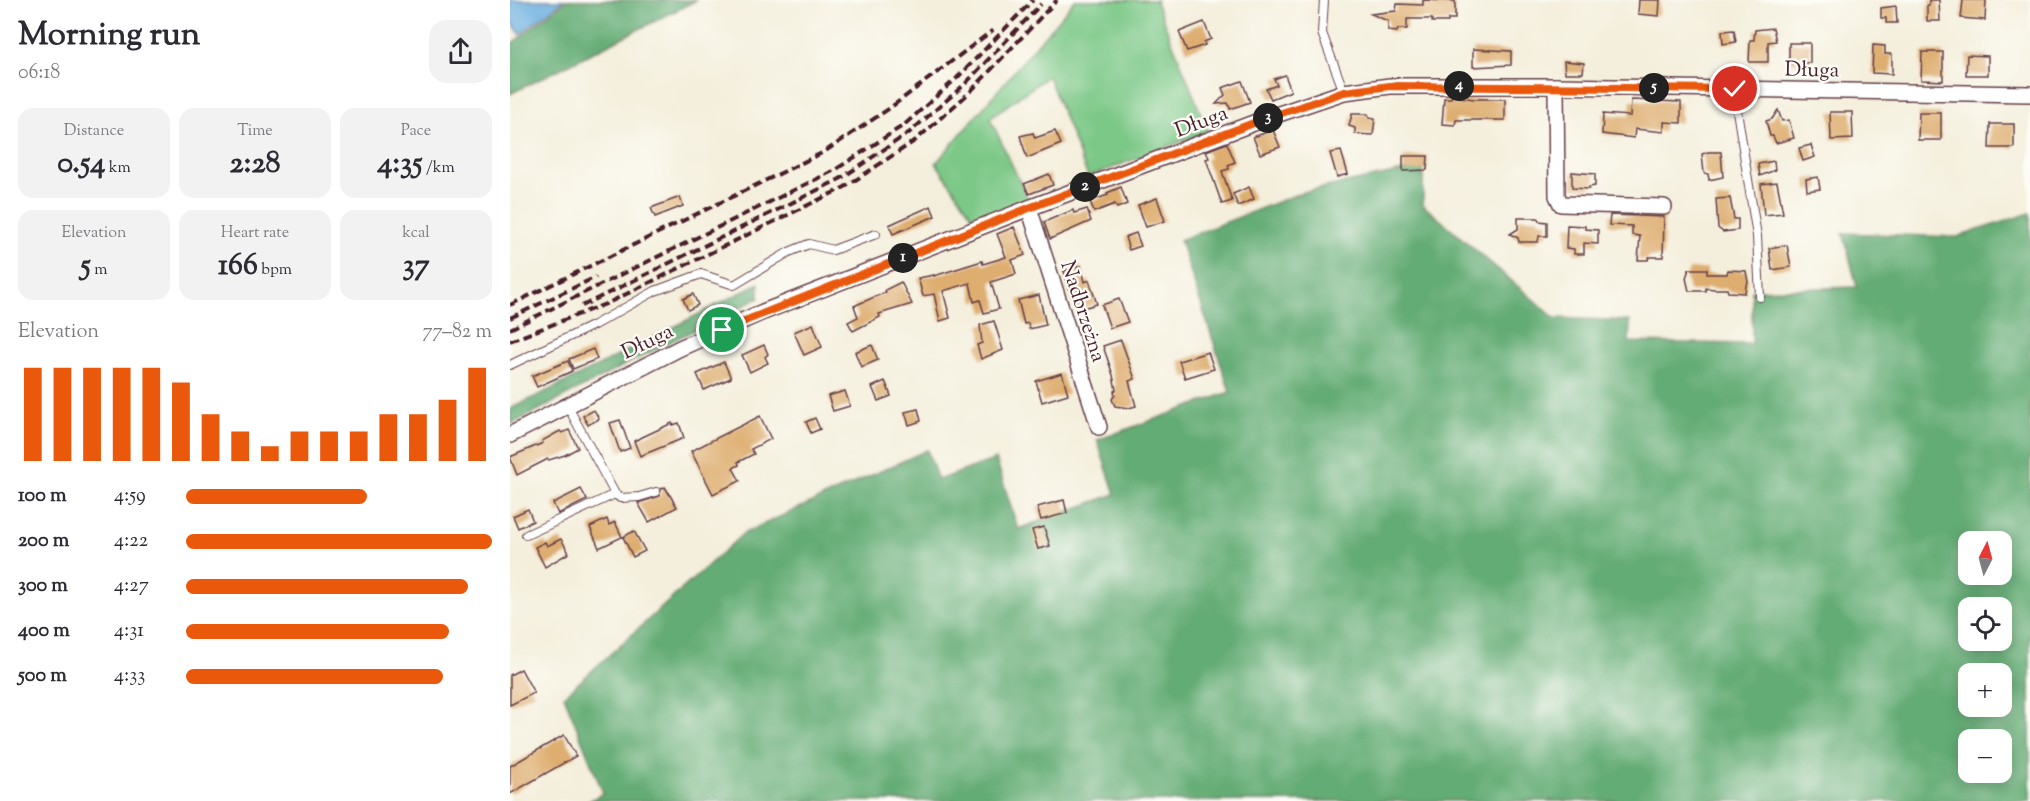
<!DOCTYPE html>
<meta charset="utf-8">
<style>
body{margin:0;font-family:"Sorts Mill Goudy",serif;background:#f2f2f3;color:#2b2b33;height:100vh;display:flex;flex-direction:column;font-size:22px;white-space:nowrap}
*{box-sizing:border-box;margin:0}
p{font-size:20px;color:#7c7c81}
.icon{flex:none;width:33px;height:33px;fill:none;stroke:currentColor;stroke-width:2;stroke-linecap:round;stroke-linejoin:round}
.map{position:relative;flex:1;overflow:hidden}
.drawer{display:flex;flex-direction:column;background:#fff;width:510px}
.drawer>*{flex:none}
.needle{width:39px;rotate:6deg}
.controls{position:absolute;left:1448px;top:531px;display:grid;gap:12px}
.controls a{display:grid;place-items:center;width:54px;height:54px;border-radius:12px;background:#fff;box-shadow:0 3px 15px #0003;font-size:30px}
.pin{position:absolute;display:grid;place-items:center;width:51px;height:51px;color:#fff;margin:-26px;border:3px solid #fff;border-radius:50%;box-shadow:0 2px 6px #0007}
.km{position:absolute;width:30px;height:30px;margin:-15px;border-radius:50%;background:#222;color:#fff;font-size:16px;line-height:30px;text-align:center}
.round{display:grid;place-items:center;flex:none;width:63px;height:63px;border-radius:18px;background:#f2f2f3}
.headline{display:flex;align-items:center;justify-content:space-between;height:102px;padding:0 18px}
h1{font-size:33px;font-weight:800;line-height:45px}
.stats{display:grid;grid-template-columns:repeat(3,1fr);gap:9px;height:102px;padding:6px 18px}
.stats div{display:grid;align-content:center;border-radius:15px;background:#f2f2f3;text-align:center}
.stats b{font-size:30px;font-weight:800}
.stats small{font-size:16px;font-weight:400}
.stats p{font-size:16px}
.chart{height:168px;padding:12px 18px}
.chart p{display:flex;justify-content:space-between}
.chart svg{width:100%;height:108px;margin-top:6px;stroke:#ea580c;stroke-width:6}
ul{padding:0 18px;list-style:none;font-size:20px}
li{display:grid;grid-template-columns:96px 72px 1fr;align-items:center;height:45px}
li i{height:15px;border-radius:8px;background:#ea580c}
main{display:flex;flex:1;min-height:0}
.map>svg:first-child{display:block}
.green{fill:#7bc887;stroke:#627459;stroke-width:1.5}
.forest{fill:#64ac74;stroke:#576650;stroke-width:1.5;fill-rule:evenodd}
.water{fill:#6aaedf;stroke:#5a6685;stroke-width:1.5}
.building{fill:#dead6f}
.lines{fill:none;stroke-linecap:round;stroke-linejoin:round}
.lane-casing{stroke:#643e46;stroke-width:10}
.street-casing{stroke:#643e46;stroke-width:18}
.lane{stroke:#fff;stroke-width:8}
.street{stroke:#fff;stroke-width:15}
.rail{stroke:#4a1f2b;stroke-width:4;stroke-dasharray:9 4.5;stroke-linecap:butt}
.route-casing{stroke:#fff;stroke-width:12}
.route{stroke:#ea580c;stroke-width:8}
.labels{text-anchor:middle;stroke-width:4.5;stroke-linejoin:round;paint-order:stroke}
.street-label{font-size:21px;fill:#4a1f2b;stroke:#fdfcf7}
</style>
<main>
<section class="drawer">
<div class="headline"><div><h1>Morning run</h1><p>06:18</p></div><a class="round"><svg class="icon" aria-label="share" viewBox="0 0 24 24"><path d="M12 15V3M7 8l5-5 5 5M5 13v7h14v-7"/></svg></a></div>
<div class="stats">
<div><p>Distance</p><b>0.54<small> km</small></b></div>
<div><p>Time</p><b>2:28</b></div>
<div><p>Pace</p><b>4:35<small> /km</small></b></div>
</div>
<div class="stats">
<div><p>Elevation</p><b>5<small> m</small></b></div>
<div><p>Heart rate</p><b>166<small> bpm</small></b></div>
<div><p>kcal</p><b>37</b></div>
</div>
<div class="chart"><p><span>Elevation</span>77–82 m</p>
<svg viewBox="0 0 160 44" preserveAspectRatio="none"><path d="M5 44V6M15 44V6M25 44V6M35 44V6M45 44V6M55 44V12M65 44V25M75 44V32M85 44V38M95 44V32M105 44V32M115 44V32M125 44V25M135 44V25M145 44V19M155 44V6"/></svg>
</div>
<ul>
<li><b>100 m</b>4:59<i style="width:59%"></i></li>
<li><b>200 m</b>4:22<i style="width:100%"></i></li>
<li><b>300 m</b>4:27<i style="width:92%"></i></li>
<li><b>400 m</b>4:31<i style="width:86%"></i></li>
<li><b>500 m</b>4:33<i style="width:84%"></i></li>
</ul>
</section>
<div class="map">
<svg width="1520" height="801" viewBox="0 0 1520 801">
<rect width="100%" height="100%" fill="#fdfcf7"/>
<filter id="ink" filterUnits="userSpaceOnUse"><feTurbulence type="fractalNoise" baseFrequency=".0167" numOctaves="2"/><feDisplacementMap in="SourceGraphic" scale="12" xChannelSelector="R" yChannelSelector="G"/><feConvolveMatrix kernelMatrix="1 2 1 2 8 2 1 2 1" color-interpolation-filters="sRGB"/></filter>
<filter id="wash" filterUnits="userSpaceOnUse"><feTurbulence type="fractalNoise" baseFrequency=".008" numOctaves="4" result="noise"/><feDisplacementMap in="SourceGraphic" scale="24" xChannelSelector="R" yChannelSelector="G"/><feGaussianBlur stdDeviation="1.35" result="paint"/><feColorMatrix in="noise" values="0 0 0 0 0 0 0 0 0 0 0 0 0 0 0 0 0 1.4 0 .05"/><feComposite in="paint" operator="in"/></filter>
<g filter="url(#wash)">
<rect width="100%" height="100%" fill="#f4efdc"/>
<!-- green -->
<path class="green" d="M565,0H647L646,2L698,131L578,177L538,76L480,118L519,201L465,220L426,163Z"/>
<!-- forest -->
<g class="forest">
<path d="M57,0H187L0,94V41L2,43Z"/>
<path d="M913,167V205L1045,318L1120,321L1119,342L1242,344V290L1347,287L1333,233L1447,237L1520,213V801H79L93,793L54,696L234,533L417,450L428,480L486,459L508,529L605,494L587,440L720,392L670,240L793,192ZM1458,542H1491V574H1458ZM1458,608H1491V640H1458ZM1458,674H1491V706H1458ZM1458,740H1491V772H1458Z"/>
<path d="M249,283V298L134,355L0,425V409L90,365Z"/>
</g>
<!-- water -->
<path class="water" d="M0,0H54L10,34L0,21Z"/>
<g id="blocks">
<!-- building -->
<g class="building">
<path d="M913,0L945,1V19H938V22H922V19H897V29H888L887,32L878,31V21L861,14L886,11L887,4L913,5Z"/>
<path d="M1129,0H1150L1149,16L1128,14Z"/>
<path d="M1419,0H1429L1430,21H1417V6H1419Z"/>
<path d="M1453,0H1476L1475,20L1451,18Z"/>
<path d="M1386,6L1387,23H1376V18H1371V8Z"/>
<path d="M694,22L701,39L694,42L695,45L677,51L669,32Z"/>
<path d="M1263,28L1266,41L1258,42V62H1239L1240,40H1244L1245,30Z"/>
<path d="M1224,30L1226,42L1213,44L1212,31Z"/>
<rect x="1279" y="43" width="21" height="20"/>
<path d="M1363,45L1375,46V54H1382V74L1362,73Z"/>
<path d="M963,49L1001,51V65L963,67Z"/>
<path d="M1412,52H1433V81L1411,80Z"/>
<path d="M1457,55L1478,56V75H1456Z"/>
<path d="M1054,61L1074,63L1073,73H1055Z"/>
<path d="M775,75L781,91L761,99L756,89L767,85L764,79Z"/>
<path d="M732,81L740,102L720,109L718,103L706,104L715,95L712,88Z"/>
<path d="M942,96L964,99H995V120H946L945,125L932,124L934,98H941Z"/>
<path d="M1121,100L1171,102V123L1154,122V132L1125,129L1124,138L1092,134L1093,114L1120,116Z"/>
<path d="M1268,110L1272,121L1279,120L1284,138L1266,143L1263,136H1260L1256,121L1262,119Z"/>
<path d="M1320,112H1342L1343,139L1321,140Z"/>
<path d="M1409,113H1431V140H1408Z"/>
<path d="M842,114H858L859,118L865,119L863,135L845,134V128L839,126Z"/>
<path d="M1480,124H1504V148H1479Z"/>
<path d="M763,130L770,147L750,154L743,137Z"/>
<path d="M545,131L551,144L517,158L510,136L523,133L525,138Z"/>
<path d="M717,143L725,162L718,165L719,169L712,171L722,201L712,204L696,159L699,158L696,151Z"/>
<path d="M1301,145L1305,157L1293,161L1289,148Z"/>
<path d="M831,151L838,174L827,177L820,153Z"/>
<path d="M1198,152H1211L1213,177L1199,180L1198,174L1194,173L1192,154Z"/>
<path d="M893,156H918L917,170L893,171Z"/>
<path d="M1264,161L1265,170L1250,176L1248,164Z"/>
<path d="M1062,172L1085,174V186L1079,187V189L1062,188Z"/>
<path d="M539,174L543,185L519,194L514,184Z"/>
<path d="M1308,177L1310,189L1297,191L1296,179Z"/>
<path d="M1267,182L1273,213L1254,215L1251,184Z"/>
<path d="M611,187L617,204L607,208L605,204L584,212L580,201L598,195L597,193Z"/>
<path d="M739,187L744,199L728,206L723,194Z"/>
<path d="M170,197L173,206L145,217L141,208Z"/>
<path d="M647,198L655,221L636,227L628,205Z"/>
<path d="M1220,198L1224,219H1228V230L1213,232L1208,228L1206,199Z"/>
<path d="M421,206L425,216L383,234L379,225Z"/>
<path d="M577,209L581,221L540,239L534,222L563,210L564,213Z"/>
<path d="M1100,215L1154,217L1153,257H1139L1138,260H1128L1130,236L1122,235V226L1099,225Z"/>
<path d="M1008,218H1028L1029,221L1037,222V236H1029L1028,242H1009L1008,238L1000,234L1008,229Z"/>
<path d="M1057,225L1075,226V229L1088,230V244L1074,243V254H1064V249L1056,248Z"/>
<path d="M504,227L515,255L502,260L506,274L481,282L489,309L474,313L470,300L464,302L460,283L433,291L440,318L430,321L424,294L413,296L408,278L424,275V276L472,261L473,264L496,257L487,234Z"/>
<path d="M626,233L631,246L619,250L615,237Z"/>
<path d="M1277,245L1281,267L1262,270L1259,248Z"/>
<path d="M571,266L575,282L579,280L587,304L566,310L554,271Z"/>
<path d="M1179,269H1197V274H1217L1218,270L1236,271L1238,282L1236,285L1235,293L1218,292L1217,289H1204L1196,288V291H1179L1176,278Z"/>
<path d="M391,282L402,304L369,314L370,317L343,331L338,322L348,317L344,306L376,292L375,290Z"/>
<path d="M183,294L188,305L178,310L173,299Z"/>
<path d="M529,295L536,325L519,329L518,323L514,324L508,300Z"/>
<path d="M609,299L618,322L600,328L592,305Z"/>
<path d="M484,321L493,350L471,359L467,345L472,343L470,325Z"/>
<path d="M303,324L312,347L294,355L284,332Z"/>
<path d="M611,340L625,379L619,381L626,406L619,408L605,406L602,399L605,395L604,391L606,390L603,375L593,346Z"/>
<path d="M254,345L258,354L255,357L258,363L240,372L232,355Z"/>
<path d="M362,345L368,360L351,367L345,352Z"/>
<path d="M83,349L87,359L63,369L59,359Z"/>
<path d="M698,352L704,369L675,378L669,361Z"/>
<path d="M58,361L62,371L27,387L22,376Z"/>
<path d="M214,362L221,378L194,390L187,374Z"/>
<path d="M552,373L558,394L532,402L526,381Z"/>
<path d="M375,381L381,396L368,401L362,387Z"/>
<path d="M335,391L340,406L323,411L318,396Z"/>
<path d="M408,409L411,421L399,425L395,412Z"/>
<path d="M84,410L89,419L78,425L73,416Z"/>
<path d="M250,416L261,439L241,449L244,454L228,462L229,465L223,468L230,481L203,494L181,451Z"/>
<path d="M305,418L310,429L301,433L296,422Z"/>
<path d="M110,420L120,448L110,452L100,423Z"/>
<path d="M162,423L163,425L169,423L174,438L130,456L124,441Z"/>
<path d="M59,430L68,448L55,455L39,460L38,459L7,475L0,457L33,443L32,441L50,431L52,433Z"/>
<path d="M155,487L167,507L139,522L128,503L150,496L151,489Z"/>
<path d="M71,489L77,500L48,514L43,503Z"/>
<path d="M554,500L557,513L531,520L527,507Z"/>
<path d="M18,509L23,521L8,528L3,516Z"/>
<path d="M97,519L99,525L105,522L112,537L89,548L80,527Z"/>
<path d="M534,527L540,546L528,549L522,530Z"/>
<path d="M124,531L135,551L123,557L113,537Z"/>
<path d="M51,539L59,553L35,567L25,547L35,542L37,546Z"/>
<path d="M11,669L24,693L0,705V675Z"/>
<path d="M54,735L66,756L0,794V766Z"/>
</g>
</g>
</g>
<g filter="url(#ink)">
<use href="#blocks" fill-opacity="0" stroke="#643e46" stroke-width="1.5"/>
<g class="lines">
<defs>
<g id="lane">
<path d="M814,0L812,33L834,92"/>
<path d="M1225,89V98L1247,236L1250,297"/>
<path d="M0,365L84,325L145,291L191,274L224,285L279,252L299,244L323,250L366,234"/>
<path d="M105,494L110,498L129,497L146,492"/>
<path d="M16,535L105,494L57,405"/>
</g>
<g id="street">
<path d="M1046,86L1047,196L1051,204L1154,207"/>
<path d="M519,208L589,427"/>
<path d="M0,435L170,348L253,312L519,208L757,118L834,92L880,86H1046L1520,94"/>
</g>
</defs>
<!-- lane casing -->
<use href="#lane" class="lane-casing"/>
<!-- street casing -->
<use href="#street" class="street-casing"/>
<!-- lane -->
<use href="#lane" class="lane"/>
<!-- street -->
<use href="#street" class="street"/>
<!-- rail -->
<g class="rail">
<path d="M0,305L314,152L380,108L483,30"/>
<path d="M72,306L330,179L400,132L454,85L531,4"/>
<path d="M0,318L86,277"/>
<path d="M0,329L325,170L394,125L447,78L523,0"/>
<path d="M0,341L98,303L335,187L406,140L460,92L547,0"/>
</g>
</g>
</g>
<g class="lines" filter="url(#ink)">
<defs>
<path id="route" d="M212,330L519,208L757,118L834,92L880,86L1225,89"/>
</defs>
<!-- route casing -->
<use href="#route" class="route-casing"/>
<!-- route -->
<use href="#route" class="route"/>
</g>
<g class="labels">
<!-- street labels -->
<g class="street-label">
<text transform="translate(1302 69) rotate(1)" y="7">Długa</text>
<text transform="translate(691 121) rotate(-21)" y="7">Długa</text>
<text transform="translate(574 311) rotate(72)" y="7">Nadbrzeżna</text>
<text transform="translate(137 341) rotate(-26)" y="7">Długa</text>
</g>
</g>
</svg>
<div class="controls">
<a><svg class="needle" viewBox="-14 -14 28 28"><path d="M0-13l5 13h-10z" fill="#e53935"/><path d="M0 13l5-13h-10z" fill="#7c7c81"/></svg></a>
<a><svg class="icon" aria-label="locate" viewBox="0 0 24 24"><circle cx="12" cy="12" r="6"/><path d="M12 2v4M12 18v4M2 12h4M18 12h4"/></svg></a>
<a>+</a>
<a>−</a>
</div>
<div class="pin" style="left:212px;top:330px;background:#1e9e55"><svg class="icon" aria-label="arrive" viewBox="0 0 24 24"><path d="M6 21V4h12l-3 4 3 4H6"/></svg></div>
<div class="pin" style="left:1225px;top:89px;background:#d93025"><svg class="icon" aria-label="check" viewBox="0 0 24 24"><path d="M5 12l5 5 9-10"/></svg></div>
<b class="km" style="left:393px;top:258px">1</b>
<b class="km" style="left:575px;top:187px">2</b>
<b class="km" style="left:758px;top:118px">3</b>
<b class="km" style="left:949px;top:86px">4</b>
<b class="km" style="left:1144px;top:88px">5</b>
</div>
</main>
